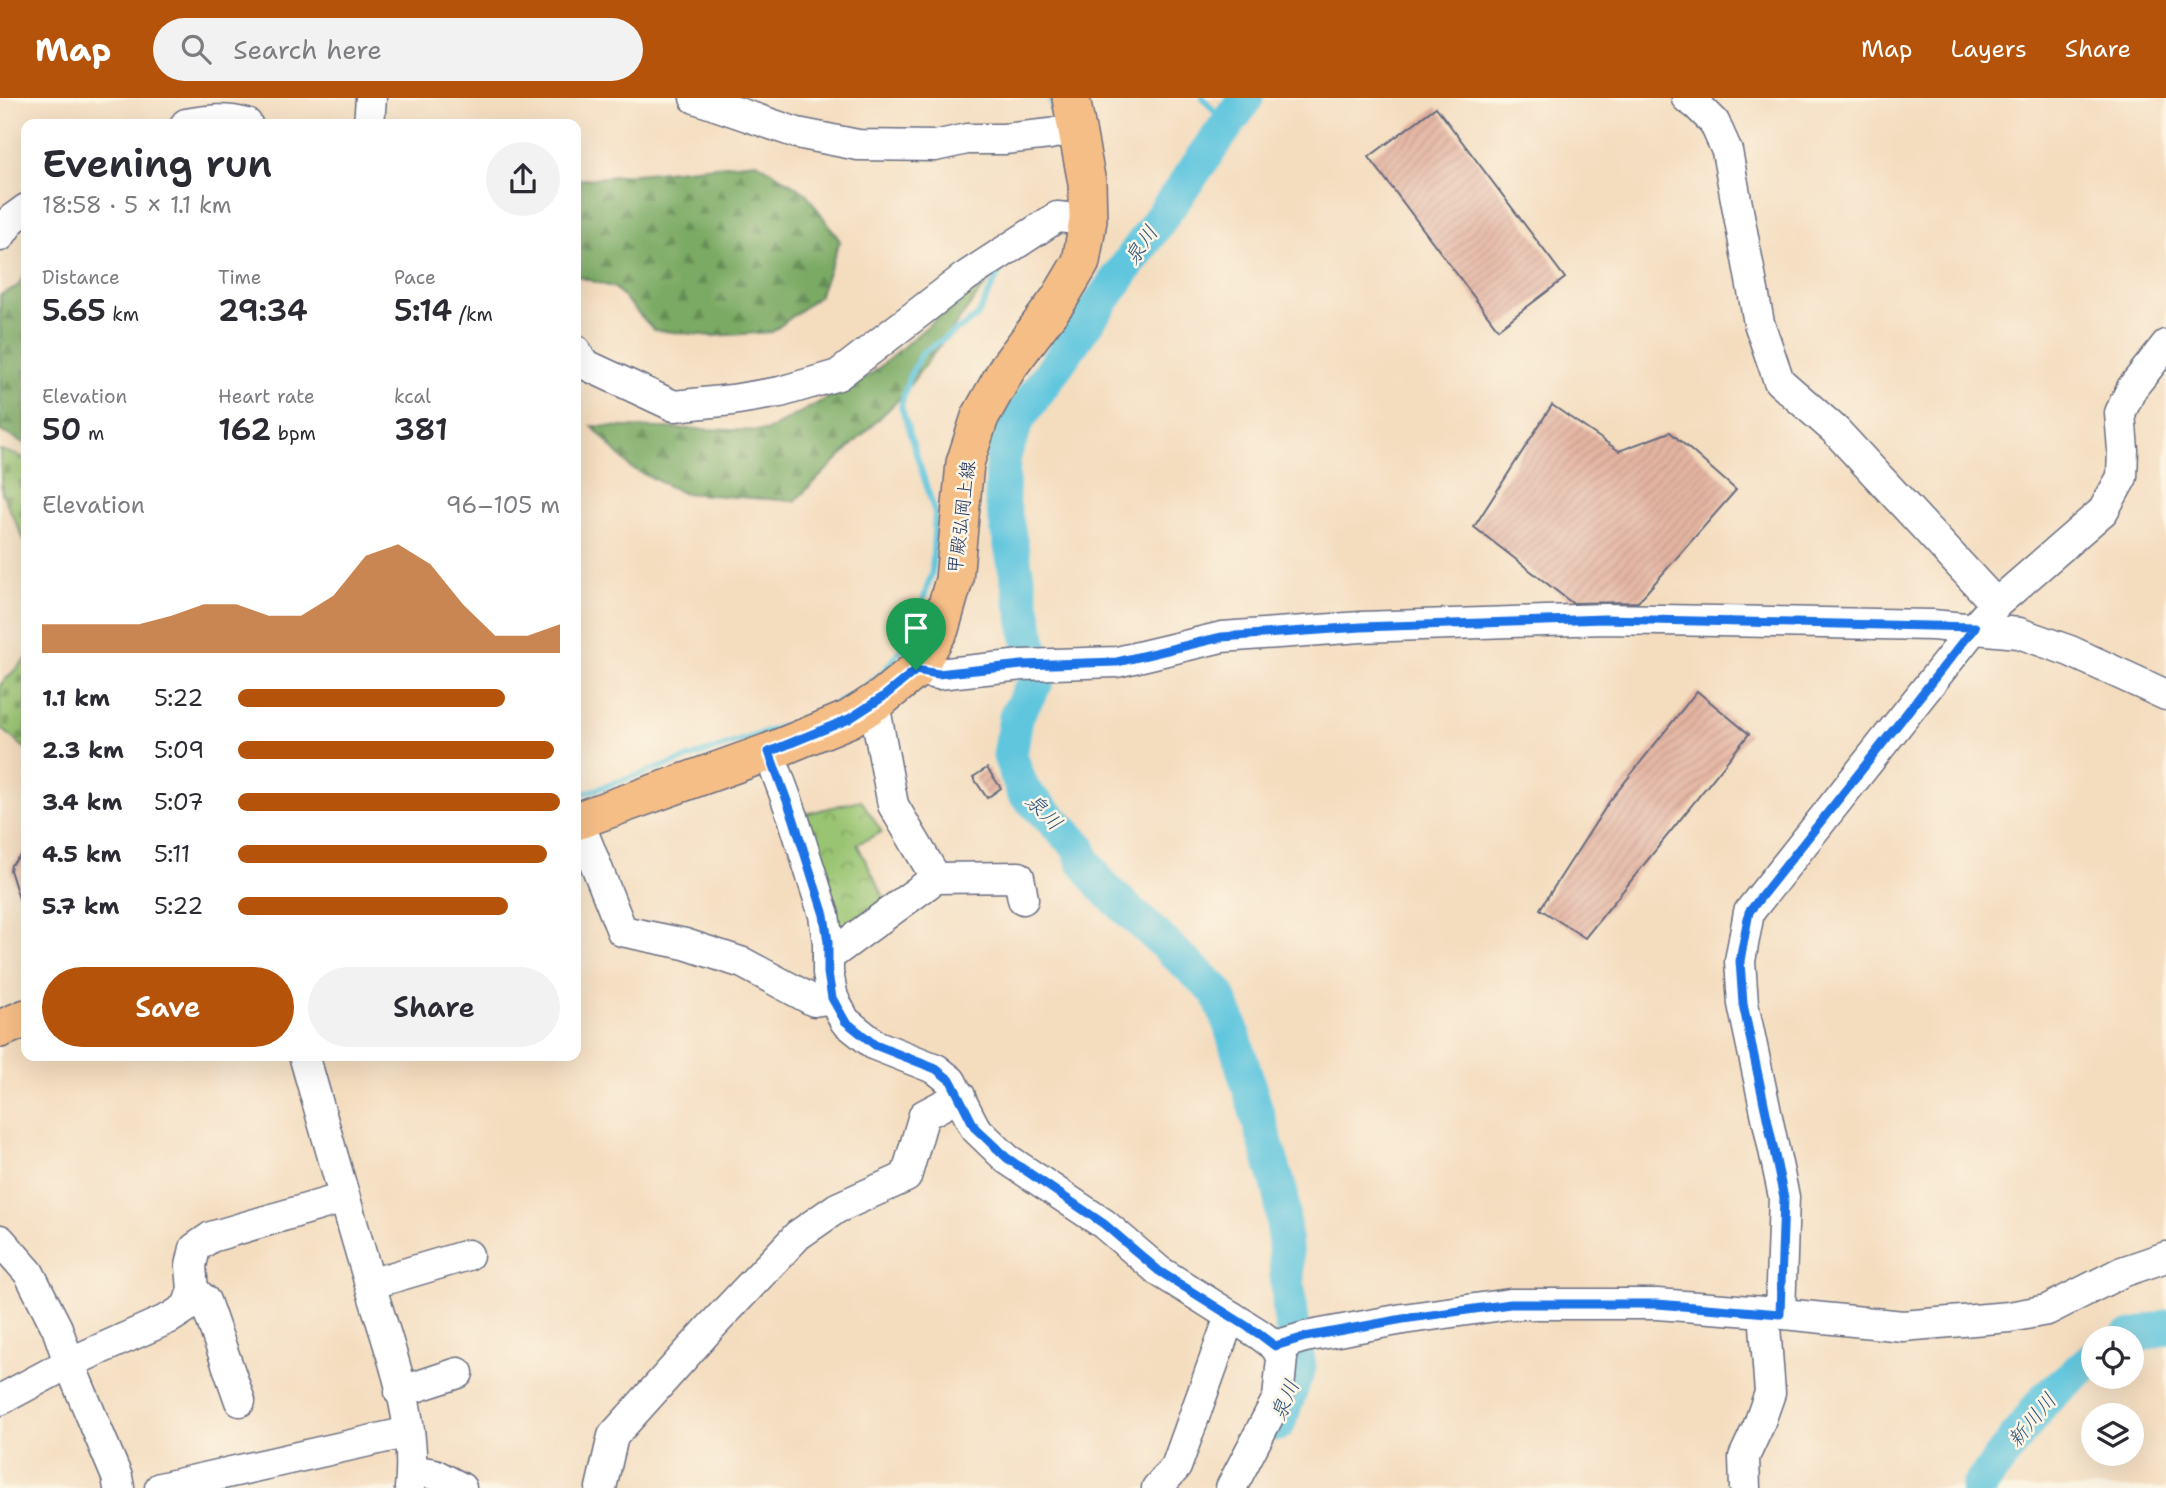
<!DOCTYPE html>
<meta charset="utf-8">
<style>
body{margin:0;font-family:"Shantell Sans","Klee One",sans-serif;background:#f2f2f3;color:#2b2b33;height:100vh;display:flex;flex-direction:column;font-size:26px;white-space:nowrap}
*{box-sizing:border-box;margin:0}
p{font-size:23px;color:#7c7c81}
.icon{flex:none;width:38px;height:38px;fill:none;stroke:currentColor;stroke-width:2;stroke-linecap:round;stroke-linejoin:round}
.map{position:relative;flex:1;overflow:hidden}
.side{position:absolute;left:21px;top:21px;width:560px;height:942px;display:flex;flex-direction:column;background:#fff;border-radius:14px;box-shadow:0 7px 28px #0002}
.side>*{flex:none}
.tools{position:absolute;left:2081px;top:1228px;display:grid;gap:14px}
.tools a{display:grid;place-items:center;width:63px;height:63px;border-radius:50%;background:#fff;box-shadow:0 7px 28px #0002;font-size:35px}
.pin{position:absolute;display:grid;place-items:center;width:60px;height:60px;color:#fff;margin:-72px -30px;border-radius:50% 50% 50% 0;rotate:-45deg;box-shadow:0 0 7px #0007}
.pin .icon{rotate:45deg}
.round{display:grid;place-items:center;flex:none;width:74px;height:74px;border-radius:37px;background:#f2f2f3}
.summary{display:flex;align-items:center;justify-content:space-between;height:119px;padding:0 21px}
h1{font-size:38px;font-weight:600;line-height:52px}
.figures{display:grid;grid-template-columns:repeat(3,1fr);gap:10px;height:119px;padding:7px 21px}
.figures div{display:grid;align-content:center}
.figures b{font-size:30px;font-weight:600}
.figures small{font-size:19px;font-weight:400}
.figures p{font-size:19px}
.chart{height:196px;padding:14px 21px}
.chart p{display:flex;justify-content:space-between}
.chart svg{width:100%;height:126px;margin-top:7px;fill:#b45309;opacity:.7}
.primary-button{display:flex;gap:14px;margin-top:auto;padding:14px 21px}
.primary-button a{flex:1;height:80px;border-radius:42px;background:#b45309;color:#fff;font-size:28px;font-weight:600;line-height:80px;text-align:center}
.primary-button a+a{background:#f2f2f3;color:#2b2b33}
ul{padding:0 21px;list-style:none;font-size:23px}
li{display:grid;grid-template-columns:112px 84px 1fr;align-items:center;height:52px}
li i{height:18px;border-radius:9px;background:#b45309}
header{display:flex;align-items:center;gap:42px;box-sizing:border-box;height:98px;padding:0 35px;background:#b45309;color:#fff}
header strong{font-size:33px}
nav{display:flex;gap:38px;margin-inline-start:auto;font-size:24px}
.search{width:490px;height:63px;background:#f2f2f3;display:flex;align-items:center;gap:18px;box-sizing:border-box;padding:0 24px;border-radius:38px;color:#7c7c81;font-size:26px}
.map>svg:first-child{display:block}
.forest{fill:url(#forest-firs);stroke:#4a6c60;stroke-width:2}
.cemetery{fill:url(#cemetery-stones);stroke:#5a7a68;stroke-width:2}
.park{fill:url(#park-crowns);stroke:#5a7a68;stroke-width:2}
.lines{fill:none;stroke-linecap:round;stroke-linejoin:round}
.stream{stroke:#61c6de;stroke-width:6}
.river{stroke:#61c6de;stroke-width:35}
.building{fill:url(#building-hatch)}
.minor-casing{stroke:#676c80;stroke-width:33}
.major-casing{stroke:#676c80;stroke-width:40}
.minor{stroke:#fff;stroke-width:30}
.major{stroke:#f6be87;stroke-width:37}
.route-casing{stroke:#fff;stroke-width:14}
.route{stroke:#1a73e8;stroke-width:9}
.labels{text-anchor:middle;stroke-width:5;stroke-linejoin:round;paint-order:stroke}
.street-label{font-size:19px;fill:#1b2f5e;stroke:#fcf5e5}
.water-label{font-size:21px;font-style:italic;fill:#2c557e;stroke:#fcf5e5}
</style>
<header>
<strong>Map</strong>
<div class="search"><svg class="icon" aria-label="search" viewBox="0 0 24 24"><circle cx="10" cy="10" r="6"/><path d="M15 15l6 6"/></svg>Search here</div>
<nav><a>Map</a><a>Layers</a><a>Share</a></nav>
</header>
<div class="map">
<svg width="2166" height="1390" viewBox="0 0 2166 1390">
<defs>
<pattern id="forest-firs" width="22" height="20" patternUnits="userSpaceOnUse" patternTransform="scale(1.75)"><rect width="22" height="20" fill="#7aaa63"/><path d="M5 1l3.5 6h-7zM16 11l3.5 6h-7z" fill="#638b55"/></pattern>
<pattern id="cemetery-stones" width="16" height="16" patternUnits="userSpaceOnUse" patternTransform="scale(1.75)"><rect width="16" height="16" fill="#99c471"/><path d="M2 7V4a2 2 0 0 1 4 0v3zM10 15v-3a2 2 0 0 1 4 0v3z" fill="#7ca060"/></pattern>
<pattern id="park-crowns" width="20" height="18" patternUnits="userSpaceOnUse" patternTransform="scale(1.75)"><rect width="20" height="18" fill="#99c471"/><path d="M2 6a3 3 0 1 1 6 0M12 15a3 3 0 1 1 6 0" fill="none" stroke="#7ca060"/></pattern>
<pattern id="building-hatch" width="6" height="6" patternUnits="userSpaceOnUse" patternTransform="scale(1.75)"><rect width="6" height="6" fill="#e4b4a1"/><path d="M-1 1l2-2M0 6l6-6M5 7l2-2" fill="none" stroke="#c39b8d"/></pattern>
</defs>
<rect width="100%" height="100%" fill="#fcf5e5"/>
<filter id="ink" filterUnits="userSpaceOnUse"><feTurbulence type="fractalNoise" baseFrequency=".0143" numOctaves="2"/><feDisplacementMap in="SourceGraphic" scale="14" xChannelSelector="R" yChannelSelector="G"/><feConvolveMatrix kernelMatrix="1 2 1 2 8 2 1 2 1" color-interpolation-filters="sRGB"/></filter>
<filter id="wash" filterUnits="userSpaceOnUse"><feTurbulence type="fractalNoise" baseFrequency=".00686" numOctaves="4" result="noise"/><feDisplacementMap in="SourceGraphic" scale="28" xChannelSelector="R" yChannelSelector="G"/><feGaussianBlur stdDeviation="1.57" result="paint"/><feColorMatrix in="noise" values="0 0 0 0 0 0 0 0 0 0 0 0 0 0 0 0 0 1.4 0 .05"/><feComposite in="paint" operator="in"/></filter>
<g filter="url(#wash)">
<rect width="100%" height="100%" fill="#f4ddbf"/>
<!-- forest -->
<g class="forest">
<path d="M757,64L806,95L840,143L819,198L772,234L712,238L654,232L615,190L576,178V82Z"/>
<path d="M1003,164L899,301L795,403L683,395L631,370L592,328L766,333L869,278Z"/>
<path d="M26,172V346L0,333V197L18,188Z"/>
</g>
<!-- cemetery -->
<g class="cemetery">
<path d="M0,352L26,360V446L2,395Z"/>
<path d="M26,561V651L0,629V587Z"/>
</g>
<!-- park -->
<path class="park" d="M861,702L882,734L857,746L885,801L836,834L801,717Z"/>
<g class="lines">
<!-- stream -->
<g class="stream">
<path d="M1050,0L1057,25"/>
<path d="M1203,0L1226,27"/>
<path d="M822,613L860,593L883,574L905,546L920,513L932,473L935,415L901,308L909,279L922,255L977,219L1002,169"/>
<path d="M576,698L783,628"/>
</g>
<!-- river -->
<g class="river">
<path d="M1246,0L1018,321L1003,359L1002,401L1037,582L1016,618L1010,658L1023,693L1079,749L1083,762L1103,789L1217,894L1230,926L1281,1096L1290,1216L1299,1269L1278,1326"/>
<path d="M2126,1241L2166,1229"/>
<path d="M1978,1390L2045,1301L2093,1260"/>
</g>
</g>
<g id="blocks">
<!-- building -->
<g class="building">
<path d="M1436,9L1565,180L1498,231L1369,59Z"/>
<path d="M1552,307L1619,353L1670,334L1736,392L1638,504L1572,505L1474,429Z"/>
<path d="M1697,593L1749,636L1585,840L1540,811L1609,704Z"/>
<path d="M987,670L1001,690L987,700L973,679Z"/>
<path d="M26,752V813H23L10,772L11,767Z"/>
</g>
</g>
</g>
<g filter="url(#ink)">
<use href="#blocks" fill-opacity="0" stroke="#676c80" stroke-width="2"/>
<g class="lines">
<defs>
<g id="minor">
<path d="M695,0L797,35L858,47L935,48L967,41H1004L1050,36L1076,30"/>
<path d="M1687,0L1697,7L1714,24L1727,53L1759,225L1779,283L1836,333L1996,506"/>
<path d="M186,26C207,22 226,20 247,26"/>
<path d="M369,26L371,0"/>
<path d="M0,138L11,122L26,111"/>
<path d="M576,253L582,265L674,308L732,302L780,294L838,277L965,179L1057,119L1088,122"/>
<path d="M916,572L938,576L1022,567L1117,564L1222,539L1361,529L1604,521L1932,527L2019,535L2070,553L2166,597"/>
<path d="M874,605L893,707L936,780"/>
<path d="M769,654L793,719L824,817L828,844V875L833,900L845,923L875,947L936,971L951,983L975,1030L1007,1061L1104,1126L1159,1173L1259,1236L1275,1248L1282,1260L1278,1300L1231,1390"/>
<path d="M578,722L622,833L685,846L743,865L814,903L833,900"/>
<path d="M828,859L936,780L1019,779L1023,801"/>
<path d="M304,957C325,1032 347,1108 369,1183C388,1248 418,1320 410,1390"/>
<path d="M0,1142L29,1175L57,1230L69,1265L117,1379L119,1390"/>
<path d="M370,1186L468,1157"/>
<path d="M193,1192L205,1203L240,1303"/>
<path d="M1764,1214L1903,1228L2009,1219L2047,1212L2122,1174L2166,1159"/>
<path d="M1780,1215L1784,1099L1743,906L1740,863L1749,814L1975,529L1996,506L2103,413L2122,379L2123,352L2120,315L2132,290L2166,247"/>
<path d="M1275,1248L1305,1239L1403,1221L1510,1206H1657L1764,1214L1770,1295L1758,1329L1744,1359L1745,1390"/>
<path d="M400,1294L458,1275"/>
<path d="M0,1302L69,1265L170,1220L187,1209L193,1192L191,1168L195,1150L211,1139L344,1100"/>
<path d="M412,1372L434,1376L461,1390"/>
<path d="M160,1390L409,1334"/>
<path d="M601,1390L613,1338L709,1231L798,1137L837,1110L906,1079L924,1017L960,998"/>
<path d="M1157,1390L1176,1369L1227,1227L1232,1219"/>
</g>
<g id="major">
<path d="M576,723L769,654L849,621L883,599L916,572L940,531L954,482L965,365L980,319L1008,269L1059,201L1081,164L1088,122L1087,85L1071,0"/>
<path d="M0,931L26,920"/>
</g>
</defs>
<!-- minor casing -->
<use href="#minor" class="minor-casing"/>
<!-- major casing -->
<use href="#major" class="major-casing"/>
<!-- minor -->
<use href="#minor" class="minor"/>
<!-- major -->
<use href="#major" class="major"/>
</g>
</g>
<g class="lines" filter="url(#ink)">
<defs>
<path id="route" d="M1604,521L1975,529L1749,814L1740,863L1743,906L1784,1100L1780,1216L1657,1206H1510L1403,1221L1305,1239L1275,1248L1259,1236L1159,1173L1104,1126L1007,1060L975,1030L951,983L936,971L875,947L845,923L832,900L828,875V844L824,817L793,719L769,654L849,621L883,599L916,572L938,576L1022,567L1117,564L1222,539L1361,529Z"/>
</defs>
<!-- route casing -->
<use href="#route" class="route-casing"/>
<!-- route -->
<use href="#route" class="route"/>
</g>
<g class="labels">
<!-- street labels -->
<g class="street-label">
<text transform="translate(961 419) rotate(-83)" y="7">甲殿弘岡上線</text>
</g>
<!-- water labels -->
<g class="water-label">
<text transform="translate(1141 147) rotate(-55)" y="7">泉川</text>
<text transform="translate(1044 714) rotate(45)" y="7">泉川</text>
<text transform="translate(1285 1302) rotate(-67)" y="7">泉川</text>
<text transform="translate(2032 1322) rotate(-50)" y="7">新川川</text>
</g>
</g>
</svg>
<div class="tools">
<a><svg class="icon" aria-label="locate" viewBox="0 0 24 24"><circle cx="12" cy="12" r="6"/><path d="M12 2v4M12 18v4M2 12h4M18 12h4"/></svg></a>
<a><svg class="icon" aria-label="layers" viewBox="0 0 24 24"><path d="M12 4l9 5-9 5-9-5zM3 14l9 5 9-5"/></svg></a>
</div>
<div class="pin" style="left:916px;top:572px;background:#1e9e55"><svg class="icon" aria-label="arrive" viewBox="0 0 24 24"><path d="M6 21V4h12l-3 4 3 4H6"/></svg></div>
<section class="side">
<div class="summary"><div><h1>Evening run</h1><p>18:58 · 5 × 1.1 km</p></div><a class="round"><svg class="icon" aria-label="share" viewBox="0 0 24 24"><path d="M12 15V3M7 8l5-5 5 5M5 13v7h14v-7"/></svg></a></div>
<div class="figures">
<div><p>Distance</p><b>5.65<small> km</small></b></div>
<div><p>Time</p><b>29:34</b></div>
<div><p>Pace</p><b>5:14<small> /km</small></b></div>
</div>
<div class="figures">
<div><p>Elevation</p><b>50<small> m</small></b></div>
<div><p>Heart rate</p><b>162<small> bpm</small></b></div>
<div><p>kcal</p><b>381</b></div>
</div>
<div class="chart"><p><span>Elevation</span>96–105 m</p>
<svg viewBox="0 0 160 44" preserveAspectRatio="none"><path d="M0 44V34L10 34L20 34L30 34L40 31L50 27L60 27L70 31L80 31L90 24L100 10L110 6L120 13L130 27L140 38L150 38L160 34V44z"/></svg>
</div>
<ul>
<li><b>1.1 km</b>5:22<i style="width:83%"></i></li>
<li><b>2.3 km</b>5:09<i style="width:98%"></i></li>
<li><b>3.4 km</b>5:07<i style="width:100%"></i></li>
<li><b>4.5 km</b>5:11<i style="width:96%"></i></li>
<li><b>5.7 km</b>5:22<i style="width:84%"></i></li>
</ul>
<div class="primary-button"><a>Save</a><a>Share</a></div>
</section>
</div>
